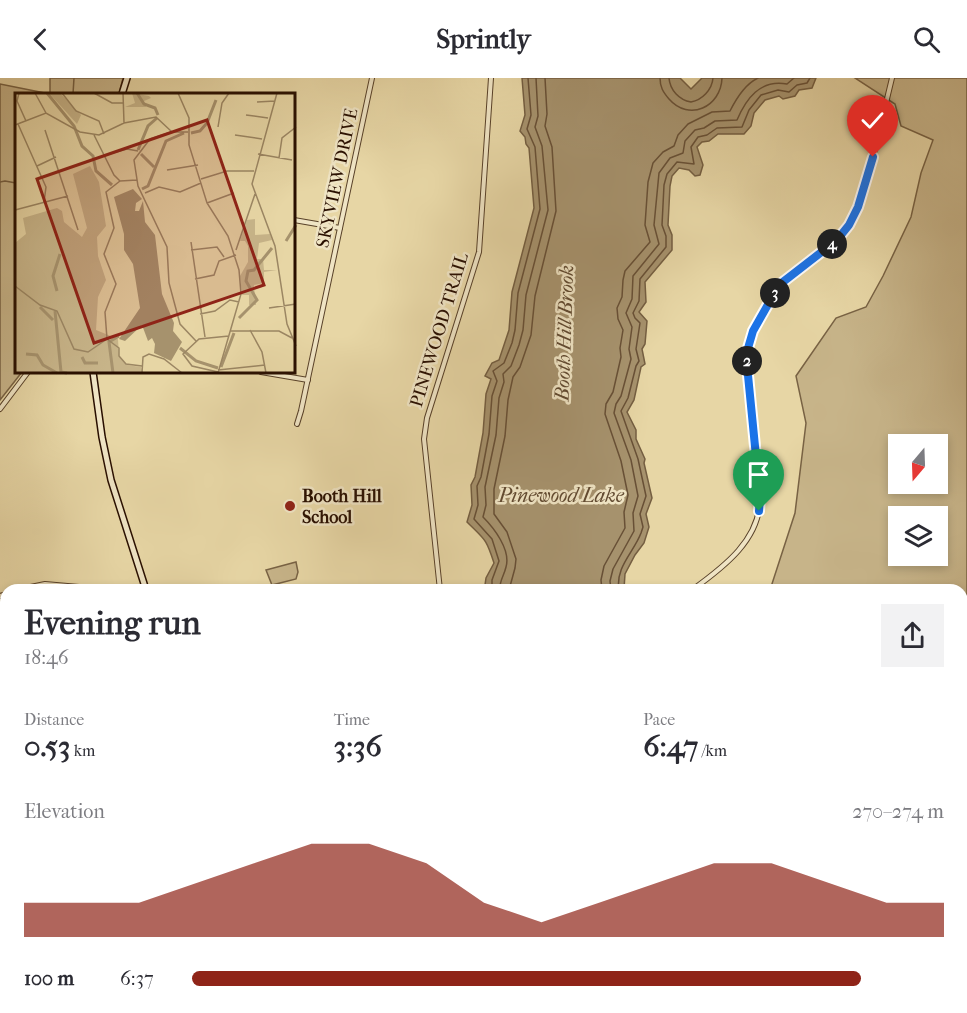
<!DOCTYPE html>
<meta charset="utf-8">
<style>
body{margin:0;font-family:"IM FELL French Canon",serif;background:#f2f2f3;color:#2b2b33;height:100vh;display:flex;flex-direction:column;font-size:22px;white-space:nowrap}
*{box-sizing:border-box;margin:0}
p{font-size:20px;color:#7c7c81}
.icon{flex:none;width:33px;height:33px;fill:none;stroke:currentColor;stroke-width:2;stroke-linecap:round;stroke-linejoin:round}
.map{position:relative;flex:1;overflow:hidden}
.details{position:absolute;left:0px;top:506px;width:968px;height:430px;display:flex;flex-direction:column;background:#fff;border-radius:18px 18px 0 0;box-shadow:0 3px 9px #0003}
.details>*{flex:none}
.needle{width:39px;rotate:199deg}
.tools{position:absolute;left:888px;top:356px;display:grid;gap:12px}
.tools a{display:grid;place-items:center;width:60px;height:60px;border-radius:0px;background:#fff;box-shadow:0 3px 9px #0003;font-size:30px}
.pin{position:absolute;display:grid;place-items:center;width:51px;height:51px;color:#fff;margin:-62px -26px;border-radius:50% 50% 50% 0;rotate:-45deg;box-shadow:0 0 6px #0007}
.pin .icon{rotate:45deg}
.km{position:absolute;width:30px;height:30px;margin:-15px;border-radius:50%;background:#222;color:#fff;font-size:16px;line-height:30px;text-align:center}
.round{display:grid;place-items:center;flex:none;width:63px;height:63px;border-radius:0px;background:#f2f2f3}
.summary{display:flex;align-items:center;justify-content:space-between;height:102px;padding:0 24px}
h1{font-size:33px;font-weight:800;line-height:45px}
.stats{display:grid;grid-template-columns:repeat(3,1fr);gap:9px;height:102px;padding:6px 24px}
.stats div{display:grid;align-content:center}
.stats b{font-size:30px;font-weight:800}
.stats small{font-size:16px;font-weight:400}
.stats p{font-size:16px}
.chart{height:168px;padding:12px 24px}
.chart p{display:flex;justify-content:space-between}
.chart svg{width:100%;height:108px;margin-top:6px;fill:#8f2418;opacity:.7}
ul{padding:0 24px;list-style:none;font-size:20px}
li{display:grid;grid-template-columns:96px 72px 1fr;align-items:center;height:45px}
li i{height:15px;border-radius:8px;background:#8f2418}
header{display:flex;justify-content:space-between;align-items:center;height:78px;padding:0 24px;background:#fff;font-size:27px;font-weight:800}
.map>svg:first-child{display:block}
.green{fill:#c7b489;stroke:#786244;stroke-width:1.5;fill-rule:evenodd}
.water{fill:#a6926d;stroke:#745e41;stroke-width:1.5}
.lines{fill:none;stroke-linecap:round;stroke-linejoin:round}
.shore{stroke:#685036;stroke-width:1.5}
.stream{stroke:#745e41;stroke-width:1.5}
.street-casing{stroke:#584129;stroke-width:6}
.secondary-casing{stroke:#290f00;stroke-width:8}
.street{stroke:#efe4c4;stroke-width:4}
.secondary{stroke:#efe4c4;stroke-width:5}
.route-casing{stroke:#fff;stroke-width:12}
.route{stroke:#1a73e8;stroke-width:8}
.poi-dot{fill:#8f2418;stroke:#efe4c4;stroke-width:2}
.labels{text-anchor:middle;stroke-width:5;stroke-linejoin:round;paint-order:stroke}
.street-label{font-size:18px;fill:#290f00;stroke:#efe4c4}
.poi-label{font-size:18px;font-weight:bold;fill:#290f00;stroke:#efe4c4;text-anchor:start}
.water-label{font-size:20px;font-style:italic;fill:#614a31;stroke:#efe4c4}
.inset-river{fill:none;stroke:#a6926d;stroke-width:3}
.inset-road{fill:none;stroke:#9b8663;stroke-width:1.5}
.view{fill:#8f2418;fill-opacity:0.15;stroke:#8f2418;stroke-width:3}
.inset-edge{fill:none;stroke:#290f00;stroke-width:3}
</style>
<header><svg class="icon" aria-label="back" viewBox="0 0 24 24"><path d="M15 5l-7 7 7 7"/></svg>Sprintly<svg class="icon" aria-label="search" viewBox="0 0 24 24"><circle cx="10" cy="10" r="6"/><path d="M15 15l6 6"/></svg></header>
<div class="map">
<svg width="967" height="935" viewBox="0 0 967 935">
<rect width="100%" height="100%" fill="#e7d6a5"/>
<filter id="stains"><feTurbulence type="fractalNoise" baseFrequency=".00333" numOctaves="4"/><feColorMatrix values="0 0 0 0 .2 0 0 0 0 .09 0 0 0 0 .02 0 0 0 .5 -.17"/></filter>
<radialGradient id="worn" r=".72"><stop offset=".6" stop-color="#630" stop-opacity="0"/><stop offset="1" stop-color="#630" stop-opacity=".3"/></radialGradient>
<!-- green -->
<g class="green">
<path d="M50,0H123L119,16H16V216L15,224L16,294H22L0,322V6L50,16Z"/>
<path d="M855,0H967V747L962,748V512H770L795,435L806,345L796,298L836,240L866,229L883,198L911,139L921,95L933,62L901,48L895,26ZM898,366H938V405H898ZM898,438H938V477H898Z"/>
<path d="M296,484L298,494L296,501L272,507L266,492Z"/>
</g>
<!-- water -->
<path class="water" d="M522,0H680L691,11L702,0H816L812,10L799,12L795,18L783,21L779,18L765,22L754,35L751,48L744,56H718L709,63L702,64L697,69L703,87L700,97L695,98L689,92L679,90L672,98L670,108L668,147L672,157V172L645,204L646,224L639,234L647,243L645,266L642,271L645,286L641,289L634,322L627,334L636,352V361L645,381L644,385L652,420L646,436L649,449L644,465L635,477L625,496L624,511H489L485,507L486,500L494,485C486,460 485,462 467,444L472,427L471,407L475,399L483,355L486,316L491,301L485,298L492,285L499,282L509,252L512,214L534,130L529,70L526,66L525,59L520,53L525,37Z"/>
<g class="lines">
<!-- shore -->
<g class="shore">
<path d="M660,0C660,9 663,14 669,21C689,44 721,29 722,0"/>
<path d="M669,0C670,12 679,22 691,24C702,22 712,12 713,0"/>
<path d="M492,512V502L499,483L492,461L474,441L478,427L477,408L481,399L489,356L492,318L497,303L493,293L504,285L512,265L515,252L518,215L540,131L535,69L527,51L531,37L528,0"/>
<path d="M500,512C499,503 504,498 506,489C511,472 494,450 483,439L486,427L485,409L496,357L499,320L504,304L503,296L511,288L519,267L523,252L526,217L548,132L542,68L535,49L538,38L536,0"/>
<path d="M509,512L515,490L516,481L507,454L494,436V411L505,358L508,322L513,299L520,289L531,257L535,218L556,133L552,69L545,48L547,36L545,0"/>
<path d="M602,512L601,502L604,488L625,450L624,434L628,417L621,383L605,336L606,326L613,314L621,279L620,270L623,252L618,241L617,230L622,219L623,202L625,193L650,164L645,147L648,104L653,85L663,74L674,68L678,57L688,46L712,34L730,33C736,21 745,6 758,0"/>
<path d="M611,512L610,503L613,491L634,453L633,435L638,418L631,382L614,335L616,326L621,318L631,281L629,271L632,249L626,235L632,221L633,198L659,166L654,147L659,95L670,80L683,75L685,63L695,52L704,50L715,43L737,42C746,21 760,1 787,6L794,0"/>
<path d="M619,512C615,489 634,474 641,455L643,449L640,436L646,418L638,381L621,333L628,320L636,288L639,283L636,271L640,245L635,240L633,235L639,223L640,201L666,169V158L662,147L664,107L667,96L677,84L694,86L691,69L698,59L707,57L717,50L742,49L749,32L761,17L778,12L789,14L797,7L807,5L810,0"/>
</g>
<!-- stream -->
<g class="stream">
<path d="M73,16L74,0"/>
<path d="M0,104L5,103L16,105"/>
<path d="M0,929L6,922"/>
<path d="M387,935L391,930"/>
<path d="M655,935L658,930"/>
</g>
<defs>
<g id="street">
<path d="M294,142L340,150"/>
<path d="M261,294L308,302"/>
<path d="M0,331L28,294"/>
<path d="M297,346L301,333L372,0"/>
<path d="M16,512L45,506L113,512"/>
<path d="M440,512L424,361L427,340L479,174L491,0"/>
<path d="M692,512C724,489 761,461 760,419L746,277L753,253L779,207L837,162L854,138L873,79L892,0"/>
<path d="M0,518L6,516"/>
<path d="M0,641H6"/>
<path d="M962,802L967,803"/>
<path d="M962,825L967,815"/>
<path d="M453,930L597,935"/>
<path d="M940,930L941,935"/>
<path d="M335,935L346,930"/>
<path d="M835,935L836,930"/>
</g>
<g id="secondary">
<path d="M122,16L127,0"/>
<path d="M93,294L102,359L111,402L146,512"/>
<path d="M176,930L189,935"/>
<path d="M105,935L107,930"/>
</g>
</defs>
<!-- street casing -->
<use href="#street" class="street-casing"/>
<!-- secondary casing -->
<use href="#secondary" class="secondary-casing"/>
<!-- street -->
<use href="#street" class="street"/>
<!-- secondary -->
<use href="#secondary" class="secondary"/>
</g>
<g class="lines">
<defs>
<path id="route" d="M759,433L760,419L746,277L753,253L779,207L837,162L849,147L858,129L873,79"/>
</defs>
<!-- route casing -->
<use href="#route" class="route-casing"/>
<!-- route -->
<use href="#route" class="route"/>
</g>
<!-- markers -->
<circle class="poi-dot" cx="290" cy="428" r="6"/>
<g class="labels">
<!-- street labels -->
<g class="street-label">
<text transform="translate(337 100) rotate(-78)" y="6">SKYVIEW DRIVE</text>
<text transform="translate(439 252) rotate(-73)" y="6">PINEWOOD TRAIL</text>
</g>
<!-- poi labels -->
<g class="poi-label">
<text x="302" y="424">Booth Hill<tspan x="302" dy="21">School</tspan></text>
</g>
<!-- water labels -->
<g class="water-label">
<text transform="translate(564 255) rotate(-88)" y="7">Booth Hill Brook</text>
<text x="561" y="424">Pinewood Lake</text>
</g>
</g>
<!-- overview -->
<g transform="translate(15 15)">
<rect width="280" height="280" fill="#e7d6a5"/>
<path d="M34,0H45L66,22L62,31ZM117,0L134,3L136,5L129,8L131,14H110L120,10ZM75,73L84,89L91,133L82,144L83,163L91,187L83,204L81,237L103,246L104,263L112,272L126,274L128,280H0V150L11,141L8,125L42,115L47,118L49,129L67,144L72,135L58,81ZM240,126V142L255,141L257,147L244,150L242,166H248L249,177H262L249,179V190L239,192L241,212H234V202H227L225,183L233,169V153L230,148H225L232,127Z" fill="#c7b489"/>
<path d="M118,96L127,106L121,110L120,118H124L128,108L130,129L140,142L147,201L159,230L158,238L167,249L156,268L139,260L140,251L137,245L133,248L127,232L110,248L104,246L125,215L118,171L109,157V141L99,104Z" fill="#a6926d"/>
<path class="inset-river" d="M32,0L59,33L67,53L78,63L81,78L97,92M122,0L129,11L140,15L143,22M176,40L185,38L192,30L201,7M123,57L133,33L142,25M126,61L139,74M127,96L133,93L151,48L169,40M271,148L281,132M42,198L38,183L45,161M25,214L38,227M40,218L46,279L52,280M224,225L242,207L231,188L233,178L239,177L257,155M165,255L181,268L203,275M11,261L22,262L28,272L42,280M67,264L70,270H83M206,274L219,240M98,280L94,249L104,243"/>
<path class="inset-road" d="M4,0L2,8L11,28M20,0L31,20M47,0L61,18L84,28L89,41M79,0L97,10H109M108,0L109,30M163,0L174,25V52L192,110L213,143L224,177L226,201L203,280M262,0L237,91L260,153L272,231L281,253M242,9L260,8M231,22L253,25M3,31L31,94L29,109M0,32L31,20L65,39L84,42L109,30L141,24L157,39M203,34L207,10L214,0M30,37L63,137M173,39H156L135,46L119,67L123,93L152,154L154,190L165,231L181,248M79,42L99,82L105,88L122,87M220,42L247,46M243,61L277,67M87,63L112,56L123,58M264,65L267,45L281,34M22,73L41,64M152,77L183,72M186,86L212,78H239M105,88L91,99L99,135L89,161L101,191L90,219L92,246L104,255V263L111,271L127,273M130,100L144,94L165,99L186,90M192,110L219,100M0,117L53,103M176,149L190,244M176,157L202,154L209,164M221,157L240,101M180,186L199,182L204,168L221,162M0,193L25,212L42,218L59,256L73,259L92,246M254,215L281,211M185,221L200,218L215,207L224,209M235,237L247,259L251,280M215,238H264L277,245M203,277L250,272M203,279L177,273L168,261L184,246L214,243M127,280L128,264L134,261L149,266L167,280"/>
<path class="view" d="M192,27L249,192L79,250L22,86Z"/>
<rect width="280" height="280" class="inset-edge"/>
</g>
<rect width="100%" height="100%" filter="url(#stains)"/>
<rect width="100%" height="100%" fill="url(#worn)"/>
</svg>
<div class="tools">
<a><svg class="needle" viewBox="-14 -14 28 28"><path d="M0-13l5 13h-10z" fill="#e53935"/><path d="M0 13l5-13h-10z" fill="#7c7c81"/></svg></a>
<a><svg class="icon" aria-label="layers" viewBox="0 0 24 24"><path d="M12 4l9 5-9 5-9-5zM3 14l9 5 9-5"/></svg></a>
</div>
<div class="pin" style="left:759px;top:433px;background:#1e9e55"><svg class="icon" aria-label="arrive" viewBox="0 0 24 24"><path d="M6 21V4h12l-3 4 3 4H6"/></svg></div>
<div class="pin" style="left:873px;top:79px;background:#d93025"><svg class="icon" aria-label="check" viewBox="0 0 24 24"><path d="M5 12l5 5 9-10"/></svg></div>
<b class="km" style="left:747px;top:283px">2</b>
<b class="km" style="left:775px;top:215px">3</b>
<b class="km" style="left:832px;top:166px">4</b>
<section class="details">
<div class="summary"><div><h1>Evening run</h1><p>18:46</p></div><a class="round"><svg class="icon" aria-label="share" viewBox="0 0 24 24"><path d="M12 15V3M7 8l5-5 5 5M5 13v7h14v-7"/></svg></a></div>
<div class="stats">
<div><p>Distance</p><b>0.53<small> km</small></b></div>
<div><p>Time</p><b>3:36</b></div>
<div><p>Pace</p><b>6:47<small> /km</small></b></div>
</div>
<div class="chart"><p><span>Elevation</span>270–274 m</p>
<svg viewBox="0 0 160 44" preserveAspectRatio="none"><path d="M0 44V30L10 30L20 30L30 22L40 14L50 6L60 6L70 14L80 30L90 38L100 30L110 22L120 14L130 14L140 22L150 30L160 30V44z"/></svg>
</div>
<ul>
<li><b>100 m</b>6:37<i style="width:89%"></i></li>
</ul>
</section>
</div>
